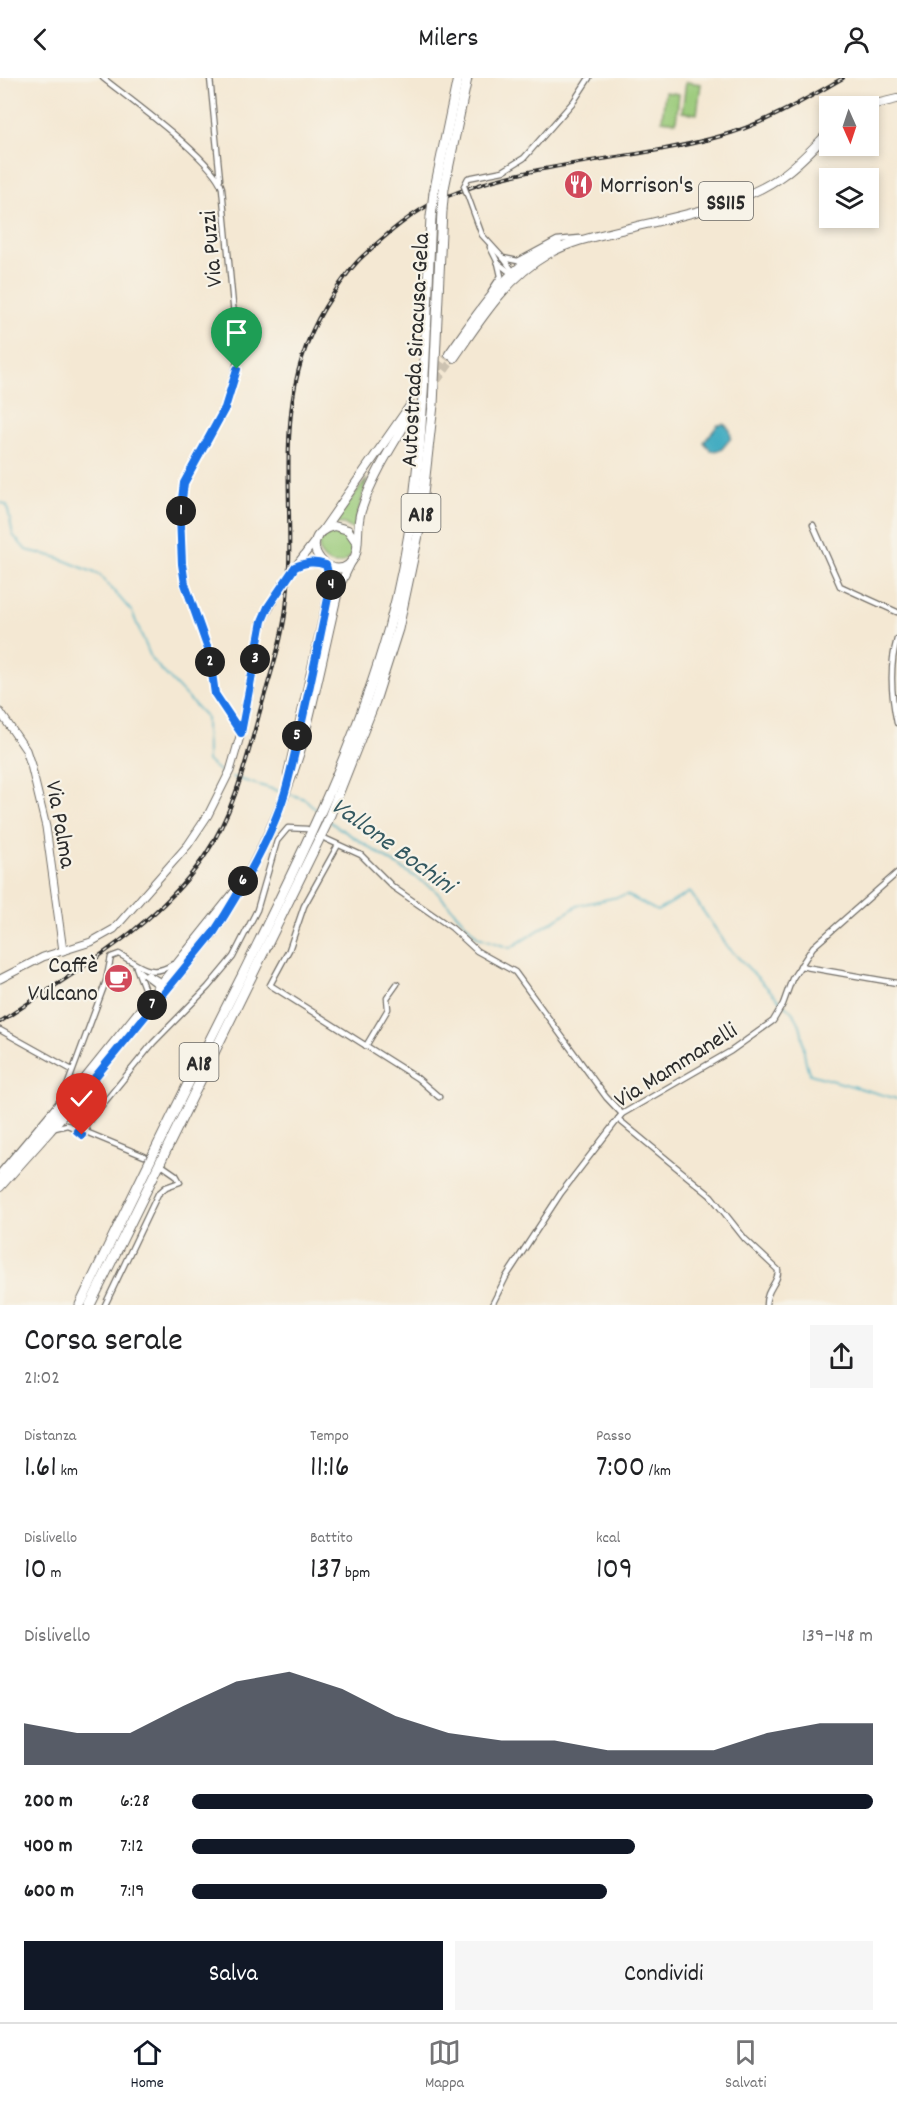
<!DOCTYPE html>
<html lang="it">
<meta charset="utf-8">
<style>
body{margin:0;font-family:Dekko,sans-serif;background:#f6f6f6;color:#202124;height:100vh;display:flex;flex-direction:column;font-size:22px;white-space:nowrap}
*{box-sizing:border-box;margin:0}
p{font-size:20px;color:#757577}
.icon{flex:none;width:33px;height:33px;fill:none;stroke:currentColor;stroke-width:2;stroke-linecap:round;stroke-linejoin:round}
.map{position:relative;height:1227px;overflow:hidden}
.sheet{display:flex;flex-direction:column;background:#fff;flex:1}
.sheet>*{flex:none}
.needle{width:39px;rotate:177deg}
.controls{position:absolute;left:819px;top:18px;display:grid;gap:12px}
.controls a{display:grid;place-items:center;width:60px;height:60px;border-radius:0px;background:#fff;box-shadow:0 3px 9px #0003;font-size:30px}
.pin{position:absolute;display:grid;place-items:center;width:51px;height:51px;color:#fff;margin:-62px -26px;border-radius:50% 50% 50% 0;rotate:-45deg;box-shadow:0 0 6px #0007}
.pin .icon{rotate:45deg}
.km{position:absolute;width:30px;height:30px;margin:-15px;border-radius:50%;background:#222;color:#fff;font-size:16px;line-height:30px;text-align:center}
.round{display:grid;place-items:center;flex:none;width:63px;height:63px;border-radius:0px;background:#f6f6f6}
.headline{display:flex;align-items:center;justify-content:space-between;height:102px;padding:0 24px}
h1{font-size:33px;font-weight:600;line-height:45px}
.figures{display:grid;grid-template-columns:repeat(3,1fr);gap:9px;height:102px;padding:6px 24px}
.figures div{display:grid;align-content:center}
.figures b{font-size:30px;font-weight:600}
.figures small{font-size:16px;font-weight:400}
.figures p{font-size:16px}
.chart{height:168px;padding:12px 24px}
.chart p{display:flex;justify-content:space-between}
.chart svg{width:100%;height:108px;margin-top:6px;fill:#111827;opacity:.7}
.button{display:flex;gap:12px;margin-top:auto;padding:12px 24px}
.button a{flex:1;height:69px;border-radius:0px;background:#111827;color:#fff;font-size:24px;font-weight:600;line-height:69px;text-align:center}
.button a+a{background:#f6f6f6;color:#202124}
ul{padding:0 24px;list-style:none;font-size:20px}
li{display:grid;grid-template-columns:96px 72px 1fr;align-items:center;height:45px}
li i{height:15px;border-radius:8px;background:#111827}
header{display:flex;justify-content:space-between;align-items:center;height:78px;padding:0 24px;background:#fff;font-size:27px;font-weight:600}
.tab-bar{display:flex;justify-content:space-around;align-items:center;height:84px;border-top:2px solid #e0e0e0;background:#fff;font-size:16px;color:#757577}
.tab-bar a{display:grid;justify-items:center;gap:3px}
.tab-bar .selected{color:#111827}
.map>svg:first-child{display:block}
.green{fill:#9bcb7b;stroke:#637b53;stroke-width:1.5}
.water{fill:#42acc1;stroke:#366c76;stroke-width:1.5}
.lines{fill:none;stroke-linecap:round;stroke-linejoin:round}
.stream{stroke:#42acc1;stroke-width:1.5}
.primary-tunnel{stroke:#ccc2b1;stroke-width:8;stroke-dasharray:8 4;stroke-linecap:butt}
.street-casing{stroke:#716d66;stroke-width:7}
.secondary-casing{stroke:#716d66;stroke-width:9}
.primary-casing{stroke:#716d66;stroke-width:10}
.highway-casing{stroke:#716d66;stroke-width:11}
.street{stroke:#fff;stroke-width:4.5}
.secondary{stroke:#fff;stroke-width:7}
.primary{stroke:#fff;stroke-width:8}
.highway{stroke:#fff;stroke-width:9}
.rail-casing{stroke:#2b2b2b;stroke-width:4}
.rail{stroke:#f7f3e8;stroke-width:1.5;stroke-dasharray:4.5;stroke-linecap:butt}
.street-bridge-casing{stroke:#716d66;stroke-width:7;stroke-linecap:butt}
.secondary-bridge-casing{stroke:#716d66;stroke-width:9;stroke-linecap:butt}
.highway-bridge-casing{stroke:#716d66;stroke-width:11;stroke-linecap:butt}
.street-bridge{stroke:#fff;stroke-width:4.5}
.secondary-bridge{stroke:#fff;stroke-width:7}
.highway-bridge{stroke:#fff;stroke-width:9}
.route-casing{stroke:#fff;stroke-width:12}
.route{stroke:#1a73e8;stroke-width:8}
.labels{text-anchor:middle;stroke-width:4.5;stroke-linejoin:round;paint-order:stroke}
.shield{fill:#f7f3e8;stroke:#686764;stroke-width:1.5}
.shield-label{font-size:22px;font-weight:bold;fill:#2b2b2b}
.poi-label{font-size:24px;fill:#2b2b2b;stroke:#f7f3e8;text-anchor:start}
.street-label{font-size:24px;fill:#2b2b2b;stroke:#f7f3e8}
.water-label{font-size:26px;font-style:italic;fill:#335860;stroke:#f7f3e8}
</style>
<header><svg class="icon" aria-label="back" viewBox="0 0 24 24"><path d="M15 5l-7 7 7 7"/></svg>Milers<svg class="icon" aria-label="person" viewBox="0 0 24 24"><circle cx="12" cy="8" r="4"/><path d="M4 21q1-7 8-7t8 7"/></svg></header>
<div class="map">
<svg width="897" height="1227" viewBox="0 0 897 1227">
<rect width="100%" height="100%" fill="#f7f3e8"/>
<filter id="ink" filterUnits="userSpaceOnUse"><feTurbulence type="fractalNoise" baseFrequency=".0167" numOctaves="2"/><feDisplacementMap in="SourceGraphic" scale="12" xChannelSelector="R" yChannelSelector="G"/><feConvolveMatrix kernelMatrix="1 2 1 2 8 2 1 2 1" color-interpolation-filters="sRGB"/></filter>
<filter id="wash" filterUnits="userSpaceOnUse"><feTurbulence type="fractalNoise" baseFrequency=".008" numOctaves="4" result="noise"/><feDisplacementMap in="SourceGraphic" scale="24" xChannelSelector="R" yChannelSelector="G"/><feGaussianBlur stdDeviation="1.35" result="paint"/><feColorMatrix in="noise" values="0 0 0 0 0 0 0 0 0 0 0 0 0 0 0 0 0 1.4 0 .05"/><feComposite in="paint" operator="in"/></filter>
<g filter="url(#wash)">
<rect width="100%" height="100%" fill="#f4e8d3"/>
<!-- green -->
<g class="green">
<path d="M686,4L701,6L697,36L682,34Z"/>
<path d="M665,14L679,16L676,44L662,42Z"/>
<path d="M367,401L354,452L344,446L332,445Z"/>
<circle cx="336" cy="469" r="17"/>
</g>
<!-- water -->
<path class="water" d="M724,346L730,352L731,360L721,372L711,373L704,364L718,347Z"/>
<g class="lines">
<!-- stream -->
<g class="stream">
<path d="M0,424L7,427L13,457L26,472L56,479L100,497L132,534L152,582L206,639L207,683L224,697"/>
<path d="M232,699L282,714"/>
<path d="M289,716L305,721L318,733"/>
<path d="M330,744L434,811L478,859L510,870L579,827L627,817L657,833L690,814L728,869L781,924"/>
<path d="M785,927C812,950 797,969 810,996L897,1021"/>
</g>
</g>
</g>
<g filter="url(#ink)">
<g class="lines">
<!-- primary-tunnel -->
<g class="primary-tunnel">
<path d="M423,321L454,280"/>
<path d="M409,329L449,276"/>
</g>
<defs>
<g id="street">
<path d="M103,0C129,21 214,82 222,110L238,280L225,330L184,405L180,437L182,486L189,520L209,574L215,616L241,655"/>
<path d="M210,0L220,101"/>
<path d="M464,108L468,100L503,93L524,80L574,23L589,0"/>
<path d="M467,116L482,157L503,180L518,183L557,162L580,160"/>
<path d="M490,169L498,185L501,198L491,213"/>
<path d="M504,181L512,192V197"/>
<path d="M498,185L512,196"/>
<path d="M813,447L840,508L897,534"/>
<path d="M897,561C889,589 891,617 897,645"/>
<path d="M326,761L361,777L393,809L452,850L477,873L515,894L606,1019L622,1036"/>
<path d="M338,767L304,828L289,872L270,907L417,1000L439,1019"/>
<path d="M800,888L897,905"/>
<path d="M136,889L144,910L141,927"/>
<path d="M139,893L156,906L162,907"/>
<path d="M148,896L158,902L162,915"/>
<path d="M0,952L72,992"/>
<path d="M366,968L388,931L387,920L397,906"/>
<path d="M77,1022L75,1036L82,1047"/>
<path d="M64,1034L80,1048"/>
<path d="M618,1041L711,1118L745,1161L778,1192C779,1205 766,1210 766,1227"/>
<circle cx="82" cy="1052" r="4.5"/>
<path d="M85,1048L153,965L208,909L233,879L257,832L277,763L288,750L307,751"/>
<path d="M55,1050L67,1047L77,1051"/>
<path d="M86,1054L144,1078"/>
<path d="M0,1094L63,1019L106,903L111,879L119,876C139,887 151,901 173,886"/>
<path d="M105,1227L158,1116L166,1109L180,1104L176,1097L163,1088"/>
<path d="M492,1227L506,1199L561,1115L622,1036L731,973L773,943L783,926L792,901L813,869L897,795"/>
</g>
<g id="secondary">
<path d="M297,488L308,484L324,486"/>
<path d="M295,489L317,460"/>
<path d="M0,634L26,672L31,687L46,749L63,873"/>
<path d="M0,901L43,879L91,864L114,851L188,767L208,737L230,693L241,655L262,543L278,514"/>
</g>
<g id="primary">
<path d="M867,28L897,21"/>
<path d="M449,276C478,235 508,185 558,166"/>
<path d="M454,280C481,241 506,200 548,176C573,162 602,157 629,150C678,138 743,127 783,97C800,85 815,68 830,53"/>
<path d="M323,452L409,329"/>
<path d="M357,465L348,452L334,448C288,460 337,515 355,478C360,467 356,447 361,433C373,396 394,365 414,332"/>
<path d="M288,696L331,506L326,487"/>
<path d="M0,1100L71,1018L234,815"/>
<path d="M0,1109L50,1053L214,854C250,799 287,723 304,660C317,610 327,559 339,509L351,484"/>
</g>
<g id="highway">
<path d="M444,110L467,0"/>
<path d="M434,115L458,0"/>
<path d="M80,1227C133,1117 187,1007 242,898C298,784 355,672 389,550C426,415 424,277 431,139"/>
<path d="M90,1227L326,747L375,623L398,551L419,452L433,327L442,132"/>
</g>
</defs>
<!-- street casing -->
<use href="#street" class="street-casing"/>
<!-- secondary casing -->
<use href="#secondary" class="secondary-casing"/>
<!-- primary casing -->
<use href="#primary" class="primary-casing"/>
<!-- highway casing -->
<use href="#highway" class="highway-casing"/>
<!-- street -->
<use href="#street" class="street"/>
<!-- secondary -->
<use href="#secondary" class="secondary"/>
<!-- primary -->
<use href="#primary" class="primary"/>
<!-- highway -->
<use href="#highway" class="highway"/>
<defs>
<path id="rail" d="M0,944C70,896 155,851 204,779C235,733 247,679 262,626C271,595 282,562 286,530C299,421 265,316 332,218C341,204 351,189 363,178C387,156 413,133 443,120C531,82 630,84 721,58C765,46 804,22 843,0"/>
</defs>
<!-- rail casing -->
<use href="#rail" class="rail-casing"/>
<!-- rail -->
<use href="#rail" class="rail"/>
<defs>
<path id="street-bridge" d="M464,108L467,116"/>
<path id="secondary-bridge" d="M278,514L295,489"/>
<g id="highway-bridge">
<path d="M442,132L444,110"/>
<path d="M431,139L434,115"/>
</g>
</defs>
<!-- street-bridge casing -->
<use href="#street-bridge" class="street-bridge-casing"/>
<!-- secondary-bridge casing -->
<use href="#secondary-bridge" class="secondary-bridge-casing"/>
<!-- highway-bridge casing -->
<use href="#highway-bridge" class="highway-bridge-casing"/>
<!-- street-bridge -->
<use href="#street-bridge" class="street-bridge"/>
<!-- secondary-bridge -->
<use href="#secondary-bridge" class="secondary-bridge"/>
<!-- highway-bridge -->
<use href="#highway-bridge" class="highway-bridge"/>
</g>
</g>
<g class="lines" filter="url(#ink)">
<defs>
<path id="route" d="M82,1057L77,1053L82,1047L75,1036L78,1020L214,854C239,816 276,751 287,707C304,641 317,573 331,506L326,487C314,483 306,484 295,489L268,529L262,543L241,655L215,616L209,574L185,506L182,486L180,437L184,405L225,330L237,291"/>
</defs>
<!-- route casing -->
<use href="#route" class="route-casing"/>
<!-- route -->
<use href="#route" class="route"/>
</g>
<!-- icons -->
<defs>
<symbol id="restaurant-disc" viewBox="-11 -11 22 22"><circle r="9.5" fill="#d1495b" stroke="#f7f3e8"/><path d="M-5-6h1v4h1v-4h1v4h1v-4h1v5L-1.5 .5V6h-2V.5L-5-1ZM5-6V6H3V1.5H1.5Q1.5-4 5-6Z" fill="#fff"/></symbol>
<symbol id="cafe-disc" viewBox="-11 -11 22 22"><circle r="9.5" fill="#d1495b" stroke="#f7f3e8"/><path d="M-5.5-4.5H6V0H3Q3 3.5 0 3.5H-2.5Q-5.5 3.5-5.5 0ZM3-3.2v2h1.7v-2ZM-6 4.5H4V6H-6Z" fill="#fff"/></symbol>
</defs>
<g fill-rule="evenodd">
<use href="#restaurant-disc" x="562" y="90" width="33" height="33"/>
<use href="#cafe-disc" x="102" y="884" width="33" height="33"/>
</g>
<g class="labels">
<!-- shield labels -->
<g class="shield">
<rect x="699" y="104" width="54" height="38" rx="4.5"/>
<rect x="401.5" y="416" width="39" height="38" rx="4.5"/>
<rect x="179.5" y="965" width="39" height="38" rx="4.5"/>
</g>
<g class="shield-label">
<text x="726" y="131">SS115</text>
<text x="421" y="443">A18</text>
<text x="199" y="992">A18</text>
</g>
<!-- poi labels -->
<g class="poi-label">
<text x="600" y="114">Morrison's</text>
<text x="98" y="894" text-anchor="end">Caffè<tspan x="98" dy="28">Vulcano</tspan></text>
</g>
<!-- street labels -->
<g class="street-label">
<text transform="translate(210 171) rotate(-95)" y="8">Via Puzzi</text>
<text transform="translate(414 272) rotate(-87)" y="8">Autostrada Siracusa-Gela</text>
<text transform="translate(62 746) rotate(80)" y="8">Via Palma</text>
<text transform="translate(675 986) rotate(-32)" y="8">Via Mammanelli</text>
</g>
<!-- water labels -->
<g class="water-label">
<text transform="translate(394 766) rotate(36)" y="9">Vallone Bochini</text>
</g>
</g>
</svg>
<div class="controls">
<a><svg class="needle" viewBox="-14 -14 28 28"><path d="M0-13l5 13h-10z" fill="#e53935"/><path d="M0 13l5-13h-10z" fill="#757577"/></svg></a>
<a><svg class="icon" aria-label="layers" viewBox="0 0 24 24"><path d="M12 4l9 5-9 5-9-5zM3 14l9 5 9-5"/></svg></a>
</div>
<div class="pin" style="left:237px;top:291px;background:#1e9e55"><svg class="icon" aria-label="arrive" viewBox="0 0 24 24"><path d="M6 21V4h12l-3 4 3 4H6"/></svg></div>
<div class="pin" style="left:82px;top:1057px;background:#d93025"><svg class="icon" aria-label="check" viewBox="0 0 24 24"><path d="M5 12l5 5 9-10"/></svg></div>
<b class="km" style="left:181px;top:433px">1</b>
<b class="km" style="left:210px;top:584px">2</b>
<b class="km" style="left:255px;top:581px">3</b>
<b class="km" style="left:331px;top:507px">4</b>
<b class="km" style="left:297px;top:658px">5</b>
<b class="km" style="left:243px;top:803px">6</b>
<b class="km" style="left:152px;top:927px">7</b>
</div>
<section class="sheet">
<div class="headline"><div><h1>Corsa serale</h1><p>21:02</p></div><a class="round"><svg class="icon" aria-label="share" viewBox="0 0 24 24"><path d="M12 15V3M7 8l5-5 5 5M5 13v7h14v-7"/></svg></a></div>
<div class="figures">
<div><p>Distanza</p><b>1.61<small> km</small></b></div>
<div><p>Tempo</p><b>11:16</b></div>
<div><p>Passo</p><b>7:00<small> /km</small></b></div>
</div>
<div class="figures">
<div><p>Dislivello</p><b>10<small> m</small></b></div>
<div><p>Battito</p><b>137<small> bpm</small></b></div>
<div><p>kcal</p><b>109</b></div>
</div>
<div class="chart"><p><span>Dislivello</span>139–148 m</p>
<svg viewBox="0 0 160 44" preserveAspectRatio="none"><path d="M0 44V27L10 31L20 31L30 20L40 10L50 6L60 13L70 24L80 31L90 34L100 34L110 38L120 38L130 38L140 31L150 27L160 27V44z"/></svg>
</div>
<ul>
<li><b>200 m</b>6:28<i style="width:100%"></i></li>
<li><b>400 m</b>7:12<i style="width:65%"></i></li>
<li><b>600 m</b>7:19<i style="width:61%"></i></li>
</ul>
<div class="button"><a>Salva</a><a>Condividi</a></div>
</section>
<nav class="tab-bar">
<a class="selected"><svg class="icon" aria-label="home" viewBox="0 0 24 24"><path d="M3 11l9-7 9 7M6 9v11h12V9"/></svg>Home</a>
<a><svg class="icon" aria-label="map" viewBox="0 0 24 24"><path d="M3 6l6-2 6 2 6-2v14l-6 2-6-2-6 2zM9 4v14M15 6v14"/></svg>Mappa</a>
<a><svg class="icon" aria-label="saved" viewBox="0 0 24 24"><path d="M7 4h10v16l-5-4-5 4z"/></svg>Salvati</a>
</nav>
